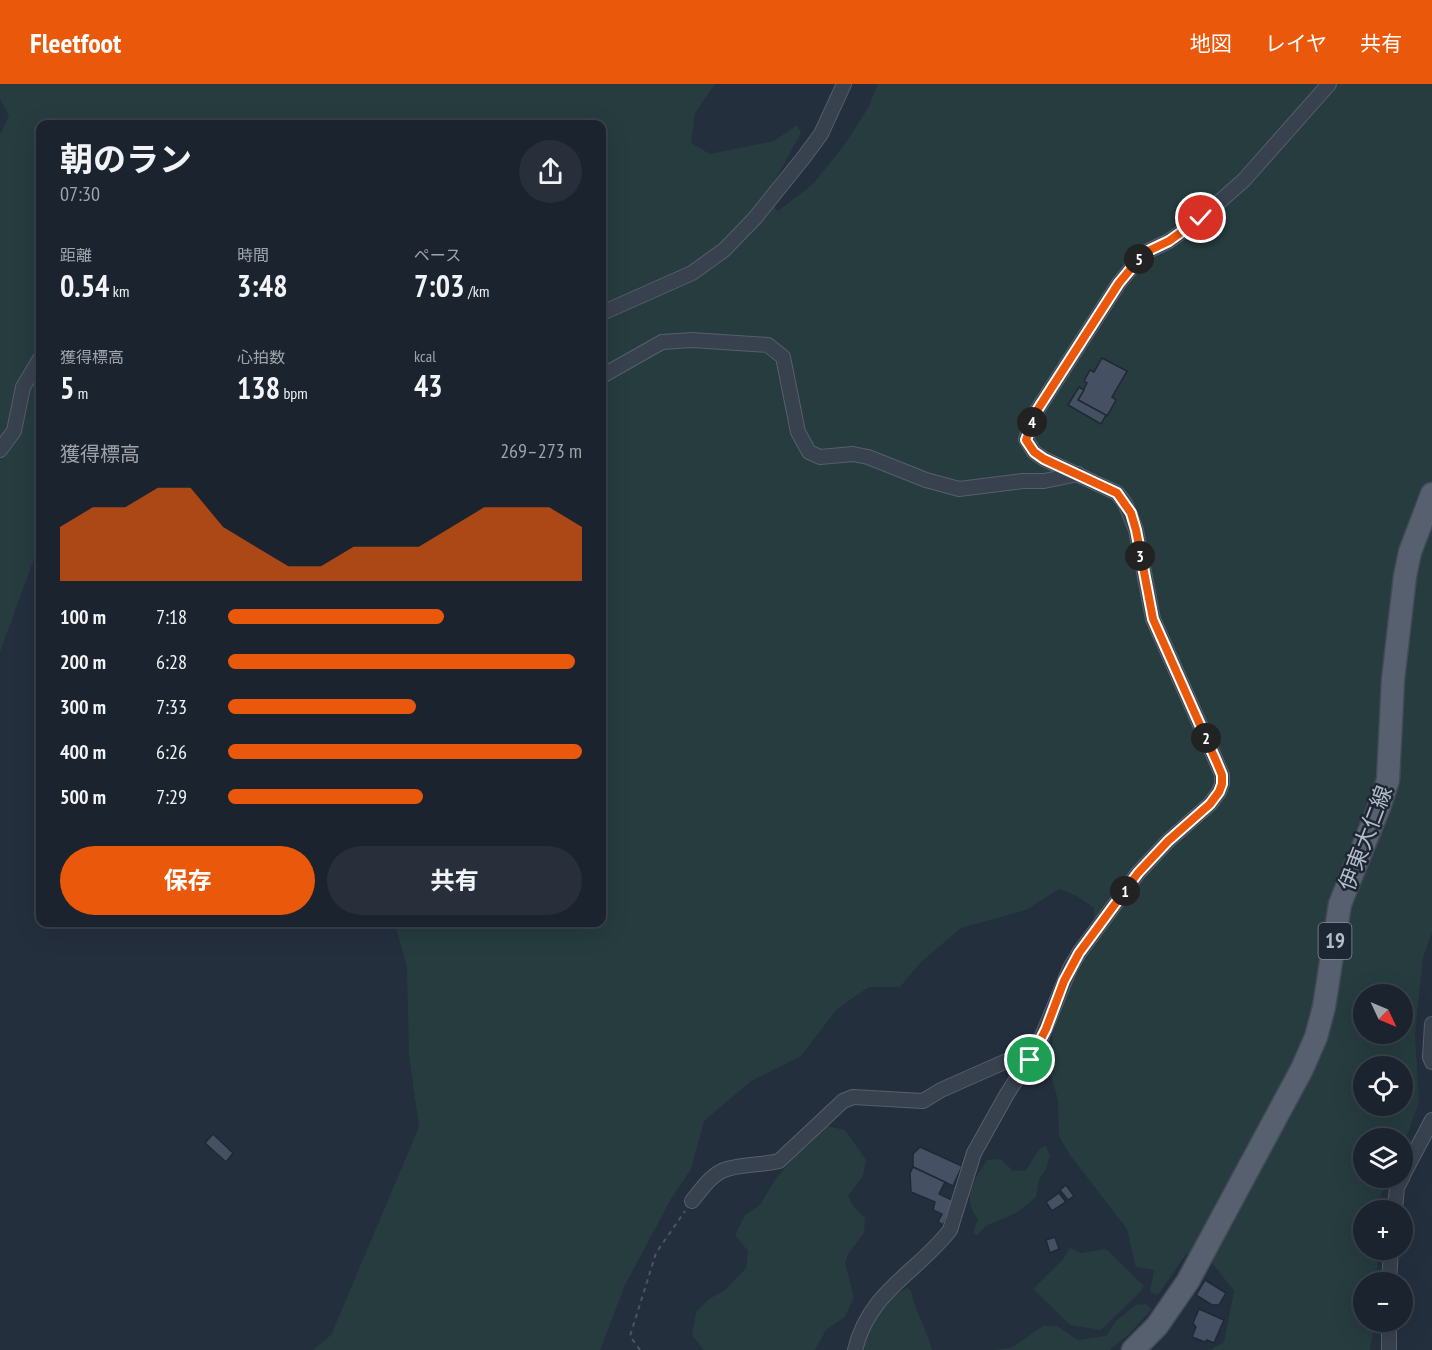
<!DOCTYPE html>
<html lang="ja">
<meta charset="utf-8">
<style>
body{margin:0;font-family:"PT Sans Narrow","Noto Sans JP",sans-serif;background:#282f3a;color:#f1f3f6;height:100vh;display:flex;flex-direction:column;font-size:22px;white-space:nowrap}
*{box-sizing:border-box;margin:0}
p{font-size:20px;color:#a0a4aa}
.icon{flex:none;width:33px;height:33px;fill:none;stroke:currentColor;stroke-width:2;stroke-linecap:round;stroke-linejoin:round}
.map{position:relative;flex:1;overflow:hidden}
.side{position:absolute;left:36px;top:36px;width:570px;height:807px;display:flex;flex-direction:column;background:#1b232e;border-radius:12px;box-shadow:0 6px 24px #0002,0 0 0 2px #39404a}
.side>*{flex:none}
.needle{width:39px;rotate:134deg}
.buttons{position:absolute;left:1353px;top:900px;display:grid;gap:12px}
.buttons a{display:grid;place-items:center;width:60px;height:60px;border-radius:50%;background:#1b232e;box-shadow:0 6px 24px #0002,0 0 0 2px #39404a;font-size:30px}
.pin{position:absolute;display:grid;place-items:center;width:51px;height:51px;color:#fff;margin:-26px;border:3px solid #fff;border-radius:50%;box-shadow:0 2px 6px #0007}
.km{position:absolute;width:30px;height:30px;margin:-15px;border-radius:50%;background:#222;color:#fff;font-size:16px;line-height:30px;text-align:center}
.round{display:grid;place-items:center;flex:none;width:63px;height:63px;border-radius:32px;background:#282f3a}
.headline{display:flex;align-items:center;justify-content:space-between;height:102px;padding:0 24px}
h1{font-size:33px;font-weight:700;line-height:45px}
.metrics{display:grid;grid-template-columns:repeat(3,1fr);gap:9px;height:102px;padding:6px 24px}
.metrics div{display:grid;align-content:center}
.metrics b{font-size:30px;font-weight:700}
.metrics small{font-size:16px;font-weight:400}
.metrics p{font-size:16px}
.chart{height:168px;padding:12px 24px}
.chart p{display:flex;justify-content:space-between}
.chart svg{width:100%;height:108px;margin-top:6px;fill:#ea580c;opacity:.7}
.primary-button{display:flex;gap:12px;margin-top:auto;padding:12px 24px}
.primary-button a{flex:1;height:69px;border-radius:36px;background:#ea580c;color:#fff;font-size:24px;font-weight:700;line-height:69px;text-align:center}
.primary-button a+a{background:#282f3a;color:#f1f3f6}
ul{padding:0 24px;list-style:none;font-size:20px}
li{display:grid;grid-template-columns:96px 72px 1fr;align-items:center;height:45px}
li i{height:15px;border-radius:8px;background:#ea580c}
header{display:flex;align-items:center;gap:36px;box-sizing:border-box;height:84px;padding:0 30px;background:#ea580c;color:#fff}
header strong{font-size:28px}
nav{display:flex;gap:33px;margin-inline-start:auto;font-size:21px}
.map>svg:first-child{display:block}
.green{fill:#263c3f;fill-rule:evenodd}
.building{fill:#455162;stroke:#1f2835;stroke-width:1.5}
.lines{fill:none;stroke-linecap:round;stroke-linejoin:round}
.street-casing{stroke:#565f6c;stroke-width:16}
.primary-casing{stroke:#414a57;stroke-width:25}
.path{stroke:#44595c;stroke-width:2;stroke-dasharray:4.5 4.5;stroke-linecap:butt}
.street{stroke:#38414e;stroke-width:14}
.primary{stroke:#56606e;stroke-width:22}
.route-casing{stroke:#fff;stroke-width:12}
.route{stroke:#ea580c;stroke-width:8}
.labels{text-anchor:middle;stroke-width:5;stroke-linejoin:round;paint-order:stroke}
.shield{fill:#1d2633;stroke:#878f9c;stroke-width:1.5}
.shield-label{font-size:21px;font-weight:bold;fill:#b4bcc9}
.street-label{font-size:22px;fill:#b4bcc9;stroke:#1d2633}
</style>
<header>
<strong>Fleetfoot</strong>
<nav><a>地図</a><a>レイヤ</a><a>共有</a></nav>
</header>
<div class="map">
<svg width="1432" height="1266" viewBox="0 0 1432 1266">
<rect width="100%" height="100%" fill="#242f3e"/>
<!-- green -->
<g class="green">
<path d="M0,0H715L695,29L691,59L710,70L774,57L797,41L801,49L765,114L778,127L813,100L845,60L868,24L878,0H1432V848L1423,874L1415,950L1419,1018L1403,1063L1402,1054H1364V1094H1389L1379,1115V1126H1364V1166H1378L1377,1198H1364V1238H1375L1370,1266H1210L1224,1258L1234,1207L1213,1180L1186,1170L1158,1211L1150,1208L1154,1186L1136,1183L1127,1145L1070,1071L1059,1052L1058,1016L1051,991L1053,945L1064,916L1078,863L1094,835V824L1077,812L1059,805L1026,826L961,844L921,878L900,903H869L837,925L801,972L751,997L704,1037L691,1085L671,1115L625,1201L600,1266H313L331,1251L419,1043L409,971L407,884L396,844L377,839L602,838V40H40V462L35,472L0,568V51L9,32L0,15ZM1364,910H1402V950H1364ZM1364,982H1402V1022H1364Z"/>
<path d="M827,1042L845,1046L866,1076L863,1092L848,1112L854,1123L865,1134L864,1149L848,1170L845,1179L854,1213L845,1233L826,1246L815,1266H704L692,1251L696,1228L709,1215L725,1206L746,1184L748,1167L735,1151L745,1131L760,1121L775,1096L798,1067Z"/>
<path d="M1046,1062L1050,1072L1046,1085L1039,1095L1036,1113L1018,1128L986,1142L977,1151L973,1149L978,1135C961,1114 974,1096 987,1076L1001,1075L1013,1087L1026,1086L1040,1064Z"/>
<path d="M1070,1164L1081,1169L1106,1165L1144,1202L1141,1207L1101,1246L1070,1241L1033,1205L1064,1174Z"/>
<path d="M907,1204L911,1207C915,1228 927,1245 932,1266H862C875,1234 874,1221 907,1204Z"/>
<path d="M1146,1220L1152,1225L1128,1251L1110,1266H994L1011,1264L1043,1242H1057L1078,1256L1106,1252L1116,1237L1136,1221Z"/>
</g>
<!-- building -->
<g class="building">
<path d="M1102,274L1127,287L1112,313L1116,316L1107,332L1078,316L1087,299L1084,297L1090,286L1094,288Z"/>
<path d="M1079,303L1084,306L1078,316L1106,331L1101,340L1068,321Z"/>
<path d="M213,1050L233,1069L226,1078L205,1059Z"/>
<path d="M920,1063L962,1082L953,1102L913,1083V1070Z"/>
<path d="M913,1083L945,1098L939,1110L954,1117L943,1141L938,1138L942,1130L933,1126L935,1118L911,1108L910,1089Z"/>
<path d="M1066,1101L1074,1112L1068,1116L1060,1106Z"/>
<path d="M1059,1109L1066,1118L1052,1127L1046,1118Z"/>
<path d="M1055,1153L1059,1165L1050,1169L1046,1156Z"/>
<path d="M1205,1196L1226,1209L1219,1221H1212L1196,1211Z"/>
<path d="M1199,1225L1224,1236L1214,1259L1207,1256L1205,1258L1192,1253L1196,1243L1193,1239Z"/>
</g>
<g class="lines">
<defs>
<g id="street">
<path d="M602,229L692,189L724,166L755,134L804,73L821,50L844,0"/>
<path d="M602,292L662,258L692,256L768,261L783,273L798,348L809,368L820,373L853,370L868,373L926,396L959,405L1023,397H1044L1078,390"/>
<path d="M0,366L14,347L23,303L40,275"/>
<path d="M1432,940L1430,973L1432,978"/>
<path d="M1402,1093L1432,1036"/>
<path d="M692,1117C701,1106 712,1089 727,1085C744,1080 762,1081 779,1077L843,1017L853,1013L923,1017L941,1006L1011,975L1020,973L1030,976"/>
<path d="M1395,1126L1397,1103L1402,1094"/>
<path d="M1389,1198L1391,1166"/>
<path d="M1389,1238V1266"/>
<path d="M855,1266C869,1207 917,1189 950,1146L974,1069L1007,1010L1038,962L1070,884L1079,869L1138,789L1168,757L1210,720L1219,708L1222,700V691L1217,679L1153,535L1136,446L1125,419L1117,409L1044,375L1034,368L1026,355L1036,328L1119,199L1144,169L1169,157L1201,134L1244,96L1329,0"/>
</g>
<path id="primary" d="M1133,1266L1157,1242L1188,1197L1302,985L1316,953L1324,923L1340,820L1380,721L1388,696L1393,596L1405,492L1410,468L1432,410"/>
</defs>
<!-- street casing -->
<use href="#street" class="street-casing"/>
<!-- primary casing -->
<use href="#primary" class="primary-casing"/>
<!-- path -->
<path class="path" d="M640,1266L630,1252L656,1169L685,1127"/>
<!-- street -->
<use href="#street" class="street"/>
<!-- primary -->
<use href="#primary" class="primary"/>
</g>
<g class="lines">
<defs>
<path id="route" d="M1030,976L1046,945L1064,897L1079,869L1138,789L1168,757L1210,720L1219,708L1222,700V691L1217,679L1153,535L1136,446L1131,429L1117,409L1044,375L1034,368L1026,356L1036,328L1119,199L1144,169L1169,157L1201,134"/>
</defs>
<!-- route casing -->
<use href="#route" class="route-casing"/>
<!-- route -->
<use href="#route" class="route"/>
</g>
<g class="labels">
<!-- shield labels -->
<rect class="shield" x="1318.5" y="839" width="33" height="36" rx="4.5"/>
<g class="shield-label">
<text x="1335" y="864">19</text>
</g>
<!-- street labels -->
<g class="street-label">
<text transform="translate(1365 754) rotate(-69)" y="8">伊東大仁線</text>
</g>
</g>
</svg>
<div class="buttons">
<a><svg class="needle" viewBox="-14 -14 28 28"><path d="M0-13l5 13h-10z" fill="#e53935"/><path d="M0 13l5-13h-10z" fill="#a0a4aa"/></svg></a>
<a><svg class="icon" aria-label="locate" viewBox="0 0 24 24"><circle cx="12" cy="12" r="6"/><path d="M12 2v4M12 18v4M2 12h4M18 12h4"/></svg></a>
<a><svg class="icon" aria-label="layers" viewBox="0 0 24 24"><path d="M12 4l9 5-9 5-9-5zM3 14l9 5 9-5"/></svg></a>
<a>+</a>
<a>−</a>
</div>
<div class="pin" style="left:1030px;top:976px;background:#1e9e55"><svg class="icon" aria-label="arrive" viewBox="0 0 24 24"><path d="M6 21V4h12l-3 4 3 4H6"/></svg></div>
<div class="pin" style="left:1201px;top:134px;background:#d93025"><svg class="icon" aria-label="check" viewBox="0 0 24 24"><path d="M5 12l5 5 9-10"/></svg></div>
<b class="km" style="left:1125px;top:807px">1</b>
<b class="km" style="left:1206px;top:654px">2</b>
<b class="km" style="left:1140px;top:472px">3</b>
<b class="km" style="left:1032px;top:338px">4</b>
<b class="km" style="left:1139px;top:175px">5</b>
<section class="side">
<div class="headline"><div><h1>朝のラン</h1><p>07:30</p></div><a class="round"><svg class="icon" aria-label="share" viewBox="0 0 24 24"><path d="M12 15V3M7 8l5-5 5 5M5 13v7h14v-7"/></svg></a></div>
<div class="metrics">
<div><p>距離</p><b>0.54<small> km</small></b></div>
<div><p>時間</p><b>3:48</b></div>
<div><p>ペース</p><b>7:03<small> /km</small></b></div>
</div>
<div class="metrics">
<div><p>獲得標高</p><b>5<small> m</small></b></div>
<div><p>心拍数</p><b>138<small> bpm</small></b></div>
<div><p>kcal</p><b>43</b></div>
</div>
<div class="chart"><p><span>獲得標高</span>269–273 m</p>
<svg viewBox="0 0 160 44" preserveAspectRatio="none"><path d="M0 44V22L10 14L20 14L30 6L40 6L50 22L60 30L70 38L80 38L90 30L100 30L110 30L120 22L130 14L140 14L150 14L160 22V44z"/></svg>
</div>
<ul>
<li><b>100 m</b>7:18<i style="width:61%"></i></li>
<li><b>200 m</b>6:28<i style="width:98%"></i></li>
<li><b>300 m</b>7:33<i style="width:53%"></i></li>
<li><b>400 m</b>6:26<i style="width:100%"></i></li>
<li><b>500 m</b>7:29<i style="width:55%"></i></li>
</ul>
<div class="primary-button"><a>保存</a><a>共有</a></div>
</section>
</div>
